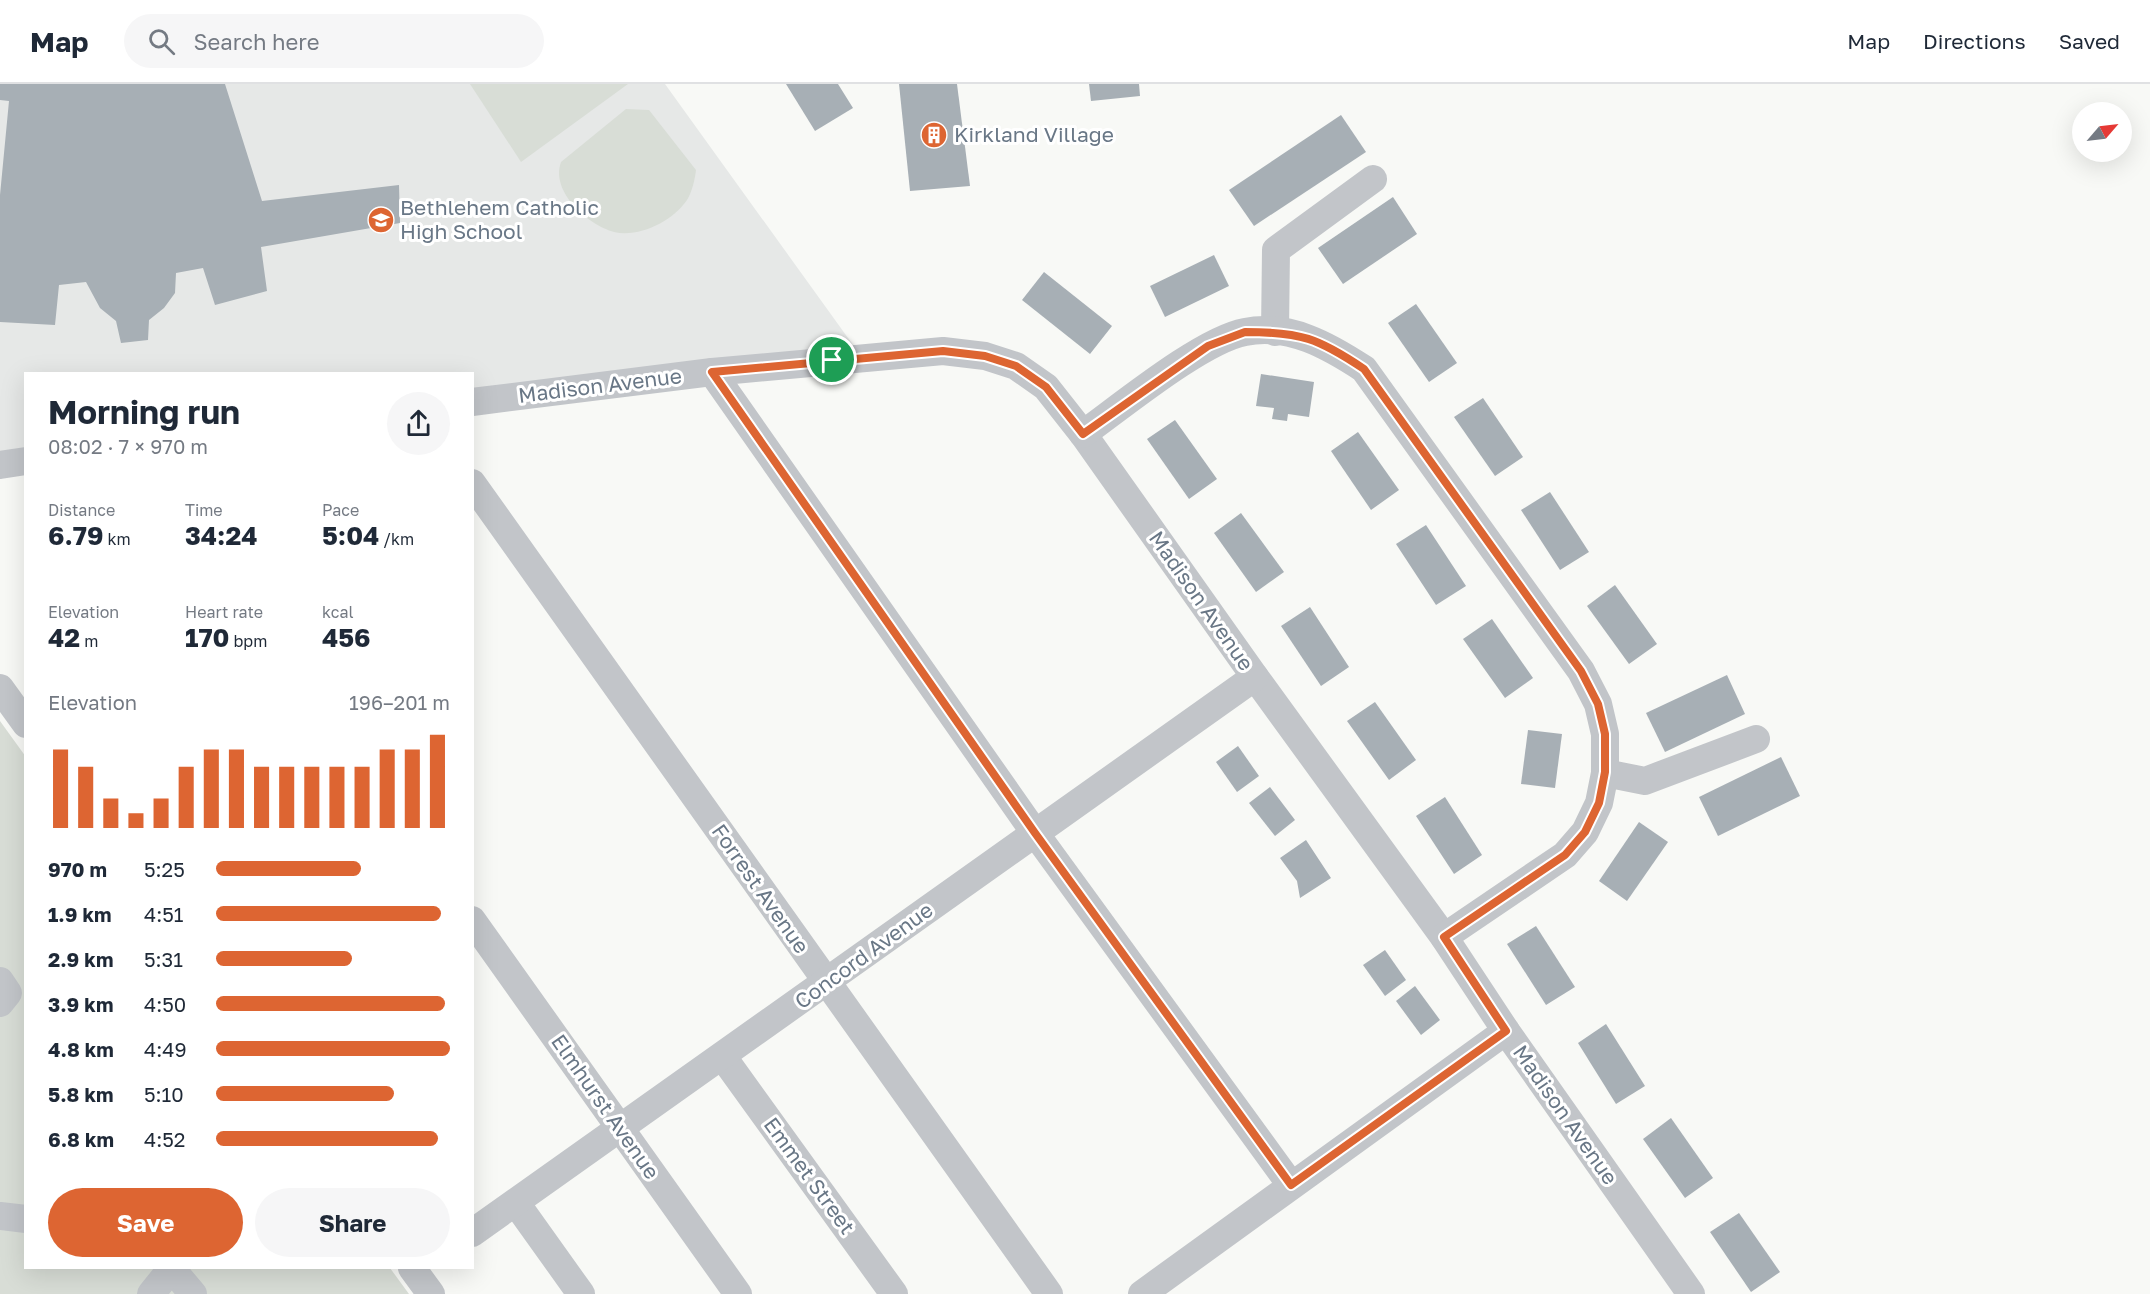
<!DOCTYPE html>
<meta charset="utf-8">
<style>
body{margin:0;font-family:"Golos Text",sans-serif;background:#f6f6f7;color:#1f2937;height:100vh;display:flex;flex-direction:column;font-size:22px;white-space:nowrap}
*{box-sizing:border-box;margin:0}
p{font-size:20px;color:#747a83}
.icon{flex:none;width:33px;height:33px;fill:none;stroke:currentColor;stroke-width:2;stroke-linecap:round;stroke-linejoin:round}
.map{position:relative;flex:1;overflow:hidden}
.sheet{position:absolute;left:24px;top:288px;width:450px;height:897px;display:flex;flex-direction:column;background:#fff;border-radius:0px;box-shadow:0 6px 24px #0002}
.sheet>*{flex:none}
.needle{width:39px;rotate:62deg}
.controls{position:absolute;left:2072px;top:18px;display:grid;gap:12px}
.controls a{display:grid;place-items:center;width:60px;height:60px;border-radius:50%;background:#fff;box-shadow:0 6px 24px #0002;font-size:30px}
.pin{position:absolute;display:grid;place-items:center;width:51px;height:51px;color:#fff;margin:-26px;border:3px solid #fff;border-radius:50%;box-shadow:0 2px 6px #0007}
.round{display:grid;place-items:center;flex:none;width:63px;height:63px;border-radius:32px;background:#f6f6f7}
.head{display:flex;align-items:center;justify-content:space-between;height:102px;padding:0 24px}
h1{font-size:33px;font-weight:700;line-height:45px}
.stats{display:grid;grid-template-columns:repeat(3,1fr);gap:9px;height:102px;padding:6px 24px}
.stats div{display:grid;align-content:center}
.stats b{font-size:26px;font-weight:700}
.stats small{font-size:16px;font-weight:400}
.stats p{font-size:16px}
.chart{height:168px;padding:12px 24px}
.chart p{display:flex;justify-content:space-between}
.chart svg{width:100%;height:108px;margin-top:6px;stroke:#dd6532;stroke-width:6}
.button{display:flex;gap:12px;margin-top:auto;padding:12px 24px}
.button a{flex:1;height:69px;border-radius:36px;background:#dd6532;color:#fff;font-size:24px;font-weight:700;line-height:69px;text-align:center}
.button a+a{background:#f6f6f7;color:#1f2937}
ul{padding:0 24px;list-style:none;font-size:20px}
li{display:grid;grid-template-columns:96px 72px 1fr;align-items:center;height:45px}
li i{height:15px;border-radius:8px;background:#dd6532}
header{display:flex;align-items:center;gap:36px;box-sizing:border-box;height:84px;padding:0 30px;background:#fff;border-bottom:2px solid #e0e1e3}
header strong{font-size:28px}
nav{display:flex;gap:33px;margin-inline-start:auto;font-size:21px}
.search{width:420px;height:54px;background:#f6f6f7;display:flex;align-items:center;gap:15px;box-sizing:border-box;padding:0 21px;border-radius:33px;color:#747a83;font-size:22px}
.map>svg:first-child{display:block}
.built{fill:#e6e8e7}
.green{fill:#d8ddd6}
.building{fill:#a7afb5}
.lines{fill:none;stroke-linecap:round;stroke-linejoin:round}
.minor{stroke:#c2c5c9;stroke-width:28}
.route-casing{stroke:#fff;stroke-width:12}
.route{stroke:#dd6532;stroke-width:8}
.labels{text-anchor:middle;stroke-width:6;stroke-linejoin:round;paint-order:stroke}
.poi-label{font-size:21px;fill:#697786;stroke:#fff;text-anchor:start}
.street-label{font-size:21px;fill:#697786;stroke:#fff}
</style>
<header>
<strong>Map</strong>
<div class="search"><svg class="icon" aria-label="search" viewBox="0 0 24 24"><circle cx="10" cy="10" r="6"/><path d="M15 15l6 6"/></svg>Search here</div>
<nav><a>Map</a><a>Directions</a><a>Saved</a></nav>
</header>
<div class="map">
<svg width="2150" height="1210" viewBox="0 0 2150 1210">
<rect width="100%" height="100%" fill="#f8f9f6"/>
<!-- built -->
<path class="built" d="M0,0H665L861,272L473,323L472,290H26L25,381L0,384Z"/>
<!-- green -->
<g class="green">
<path d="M470,0H628L521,78Z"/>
<path d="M626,25L649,26L696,86C695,95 692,108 687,116C673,137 639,154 614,148C588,141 550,108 561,78Z"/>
<path d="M0,637L26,673V1184H390L409,1210H0Z"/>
</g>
<!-- building -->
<g class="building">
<path d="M0,0H225L262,117L399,101L400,139L261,163L267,207L215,221L203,184L176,189L175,209L164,224L149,236L148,256L121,259L116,237L100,224L86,198L59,201L55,241L0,238V111L9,17L0,16Z"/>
<path d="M786,0H838L853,24L815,47Z"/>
<path d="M899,0H957L970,102L910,107Z"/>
<path d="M1089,0H1139L1140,12L1091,17Z"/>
<path d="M1341,31L1366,68L1254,142L1229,106Z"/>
<path d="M1393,113L1417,150L1343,200L1318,164Z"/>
<path d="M1214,171L1229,202L1165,233L1150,202Z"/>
<path d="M1044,188L1112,242L1090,270L1022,216Z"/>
<path d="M1416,220L1457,279L1429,298L1388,239Z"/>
<path d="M1261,290L1314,298L1309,333L1288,330L1287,337L1272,335L1274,324L1256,322Z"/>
<path d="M1483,314L1523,373L1495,392L1454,333Z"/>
<path d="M1175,336L1217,395L1189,415L1147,355Z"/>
<path d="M1358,348L1399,406L1371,426L1331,367Z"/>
<path d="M1550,408L1589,468L1560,486L1521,426Z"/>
<path d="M1241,429L1284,488L1256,508L1214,449Z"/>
<path d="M1426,441L1466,502L1436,521L1396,460Z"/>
<path d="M1615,501L1657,560L1629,580L1587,522Z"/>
<path d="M1310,523L1349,583L1321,602L1281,542Z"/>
<path d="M1492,535L1533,594L1505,614L1463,555Z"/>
<path d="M1727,591L1745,630L1665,668L1646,629Z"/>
<path d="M1375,618L1416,676L1389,696L1347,637Z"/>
<path d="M1528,646L1562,650L1555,704L1521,700Z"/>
<path d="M1238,662L1259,692L1237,708L1216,678Z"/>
<path d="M1781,673L1800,712L1718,752L1699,713Z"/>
<path d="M1270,703L1295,736L1275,752L1249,719Z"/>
<path d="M1445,713L1482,771L1454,790L1416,732Z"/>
<path d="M1639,738L1668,758L1627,817L1599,797Z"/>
<path d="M1306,756L1331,794L1300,814L1297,797L1280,774Z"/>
<path d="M1536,842L1575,903L1546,921L1507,860Z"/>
<path d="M1385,866L1406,896L1385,912L1363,881Z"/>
<path d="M1415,902L1440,936L1421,951L1396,917Z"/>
<path d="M1606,940L1645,1002L1616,1020L1578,959Z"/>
<path d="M1671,1034L1713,1094L1685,1114L1643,1055Z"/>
<path d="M1739,1129L1780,1188L1751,1208L1710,1148Z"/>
</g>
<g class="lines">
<!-- minor -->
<g class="minor">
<path d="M1275,248L1276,166L1373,95"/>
<path d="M712,288L1035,749L1291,1101"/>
<path d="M472,318L712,288L943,267L985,272L1016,282L1046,303L1083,350L1255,593L1444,853L1506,947L1691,1210"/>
<path d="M1083,350C1122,322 1202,256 1245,248C1289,239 1329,262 1364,285L1581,587L1598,620L1605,650V689L1599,719L1585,748L1565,771L1444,853"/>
<path d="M0,381L26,377"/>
<path d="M472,399L1049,1210"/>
<path d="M0,604L26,640"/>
<path d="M1605,689L1645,697L1756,655"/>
<path d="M472,836L738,1210"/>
<path d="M0,897L8,909L0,919"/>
<path d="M723,973L894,1210"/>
<path d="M516,1119L581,1210"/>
<path d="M0,1132L26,1135"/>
<path d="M472,1149L1255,593"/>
<path d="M171,1184L193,1210"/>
<path d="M412,1184L431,1210"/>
<path d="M151,1210L172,1184"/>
<path d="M1142,1210L1506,947"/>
</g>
</g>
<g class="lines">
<defs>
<path id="route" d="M1245,248C1301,248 1318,254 1364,285L1581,587L1598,620L1605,650V688L1599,719L1585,748L1565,771L1444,853L1506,947L1291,1101L1035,749L712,288L943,267L985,272L1016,282L1046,303L1083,350L1208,262Z"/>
</defs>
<!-- route casing -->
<use href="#route" class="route-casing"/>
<!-- route -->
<use href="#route" class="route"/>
</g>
<!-- icons -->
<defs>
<symbol id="building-disc" viewBox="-11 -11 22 22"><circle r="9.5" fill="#dd6532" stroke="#fff"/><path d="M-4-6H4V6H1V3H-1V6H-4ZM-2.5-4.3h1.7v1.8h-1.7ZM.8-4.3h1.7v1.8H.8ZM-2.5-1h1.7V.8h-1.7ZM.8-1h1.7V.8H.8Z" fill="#fff"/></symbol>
<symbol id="school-disc" viewBox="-11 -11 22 22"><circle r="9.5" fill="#dd6532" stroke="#fff"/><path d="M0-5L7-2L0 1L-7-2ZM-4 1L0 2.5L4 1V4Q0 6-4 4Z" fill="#fff"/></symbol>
</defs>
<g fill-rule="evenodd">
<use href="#building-disc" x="919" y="36" width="30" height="30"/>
<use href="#school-disc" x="366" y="121" width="30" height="30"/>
</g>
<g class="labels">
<!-- poi labels -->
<g class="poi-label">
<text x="954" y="58">Kirkland Village</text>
<text x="400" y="131">Bethlehem Catholic<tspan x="400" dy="24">High School</tspan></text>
</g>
<!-- street labels -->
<g class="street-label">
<text transform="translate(600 302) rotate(-7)" y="7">Madison Avenue</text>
<text transform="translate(1201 517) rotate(55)" y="7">Madison Avenue</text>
<text transform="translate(760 805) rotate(55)" y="7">Forrest Avenue</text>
<text transform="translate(864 872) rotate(-36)" y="7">Concord Avenue</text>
<text transform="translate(605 1023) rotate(55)" y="7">Elmhurst Avenue</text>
<text transform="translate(1565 1031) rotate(55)" y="7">Madison Avenue</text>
<text transform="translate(809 1092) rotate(54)" y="7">Emmet Street</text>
</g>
</g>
</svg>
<div class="controls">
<a><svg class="needle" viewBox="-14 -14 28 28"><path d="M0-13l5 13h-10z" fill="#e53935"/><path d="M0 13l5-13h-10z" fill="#747a83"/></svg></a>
</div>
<div class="pin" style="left:832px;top:276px;background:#1e9e55"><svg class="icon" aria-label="arrive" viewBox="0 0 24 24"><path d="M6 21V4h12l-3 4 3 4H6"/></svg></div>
<section class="sheet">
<div class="head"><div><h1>Morning run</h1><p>08:02 · 7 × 970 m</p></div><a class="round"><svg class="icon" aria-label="share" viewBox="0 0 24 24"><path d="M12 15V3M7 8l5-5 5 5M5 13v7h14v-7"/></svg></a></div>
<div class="stats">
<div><p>Distance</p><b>6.79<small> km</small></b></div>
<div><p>Time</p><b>34:24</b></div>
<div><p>Pace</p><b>5:04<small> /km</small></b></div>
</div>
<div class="stats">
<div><p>Elevation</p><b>42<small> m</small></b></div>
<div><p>Heart rate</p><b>170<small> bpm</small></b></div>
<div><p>kcal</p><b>456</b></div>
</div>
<div class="chart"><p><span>Elevation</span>196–201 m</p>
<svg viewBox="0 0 160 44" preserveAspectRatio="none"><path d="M5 44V12M15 44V19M25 44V32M35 44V38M45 44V32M55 44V19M65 44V12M75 44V12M85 44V19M95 44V19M105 44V19M115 44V19M125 44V19M135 44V12M145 44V12M155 44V6"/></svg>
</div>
<ul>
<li><b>970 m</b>5:25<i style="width:62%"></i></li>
<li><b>1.9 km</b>4:51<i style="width:96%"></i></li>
<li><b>2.9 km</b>5:31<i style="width:58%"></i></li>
<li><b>3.9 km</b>4:50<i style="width:98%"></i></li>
<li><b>4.8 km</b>4:49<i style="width:100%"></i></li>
<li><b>5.8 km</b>5:10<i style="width:76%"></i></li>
<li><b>6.8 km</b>4:52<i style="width:95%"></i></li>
</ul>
<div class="button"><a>Save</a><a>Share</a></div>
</section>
</div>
